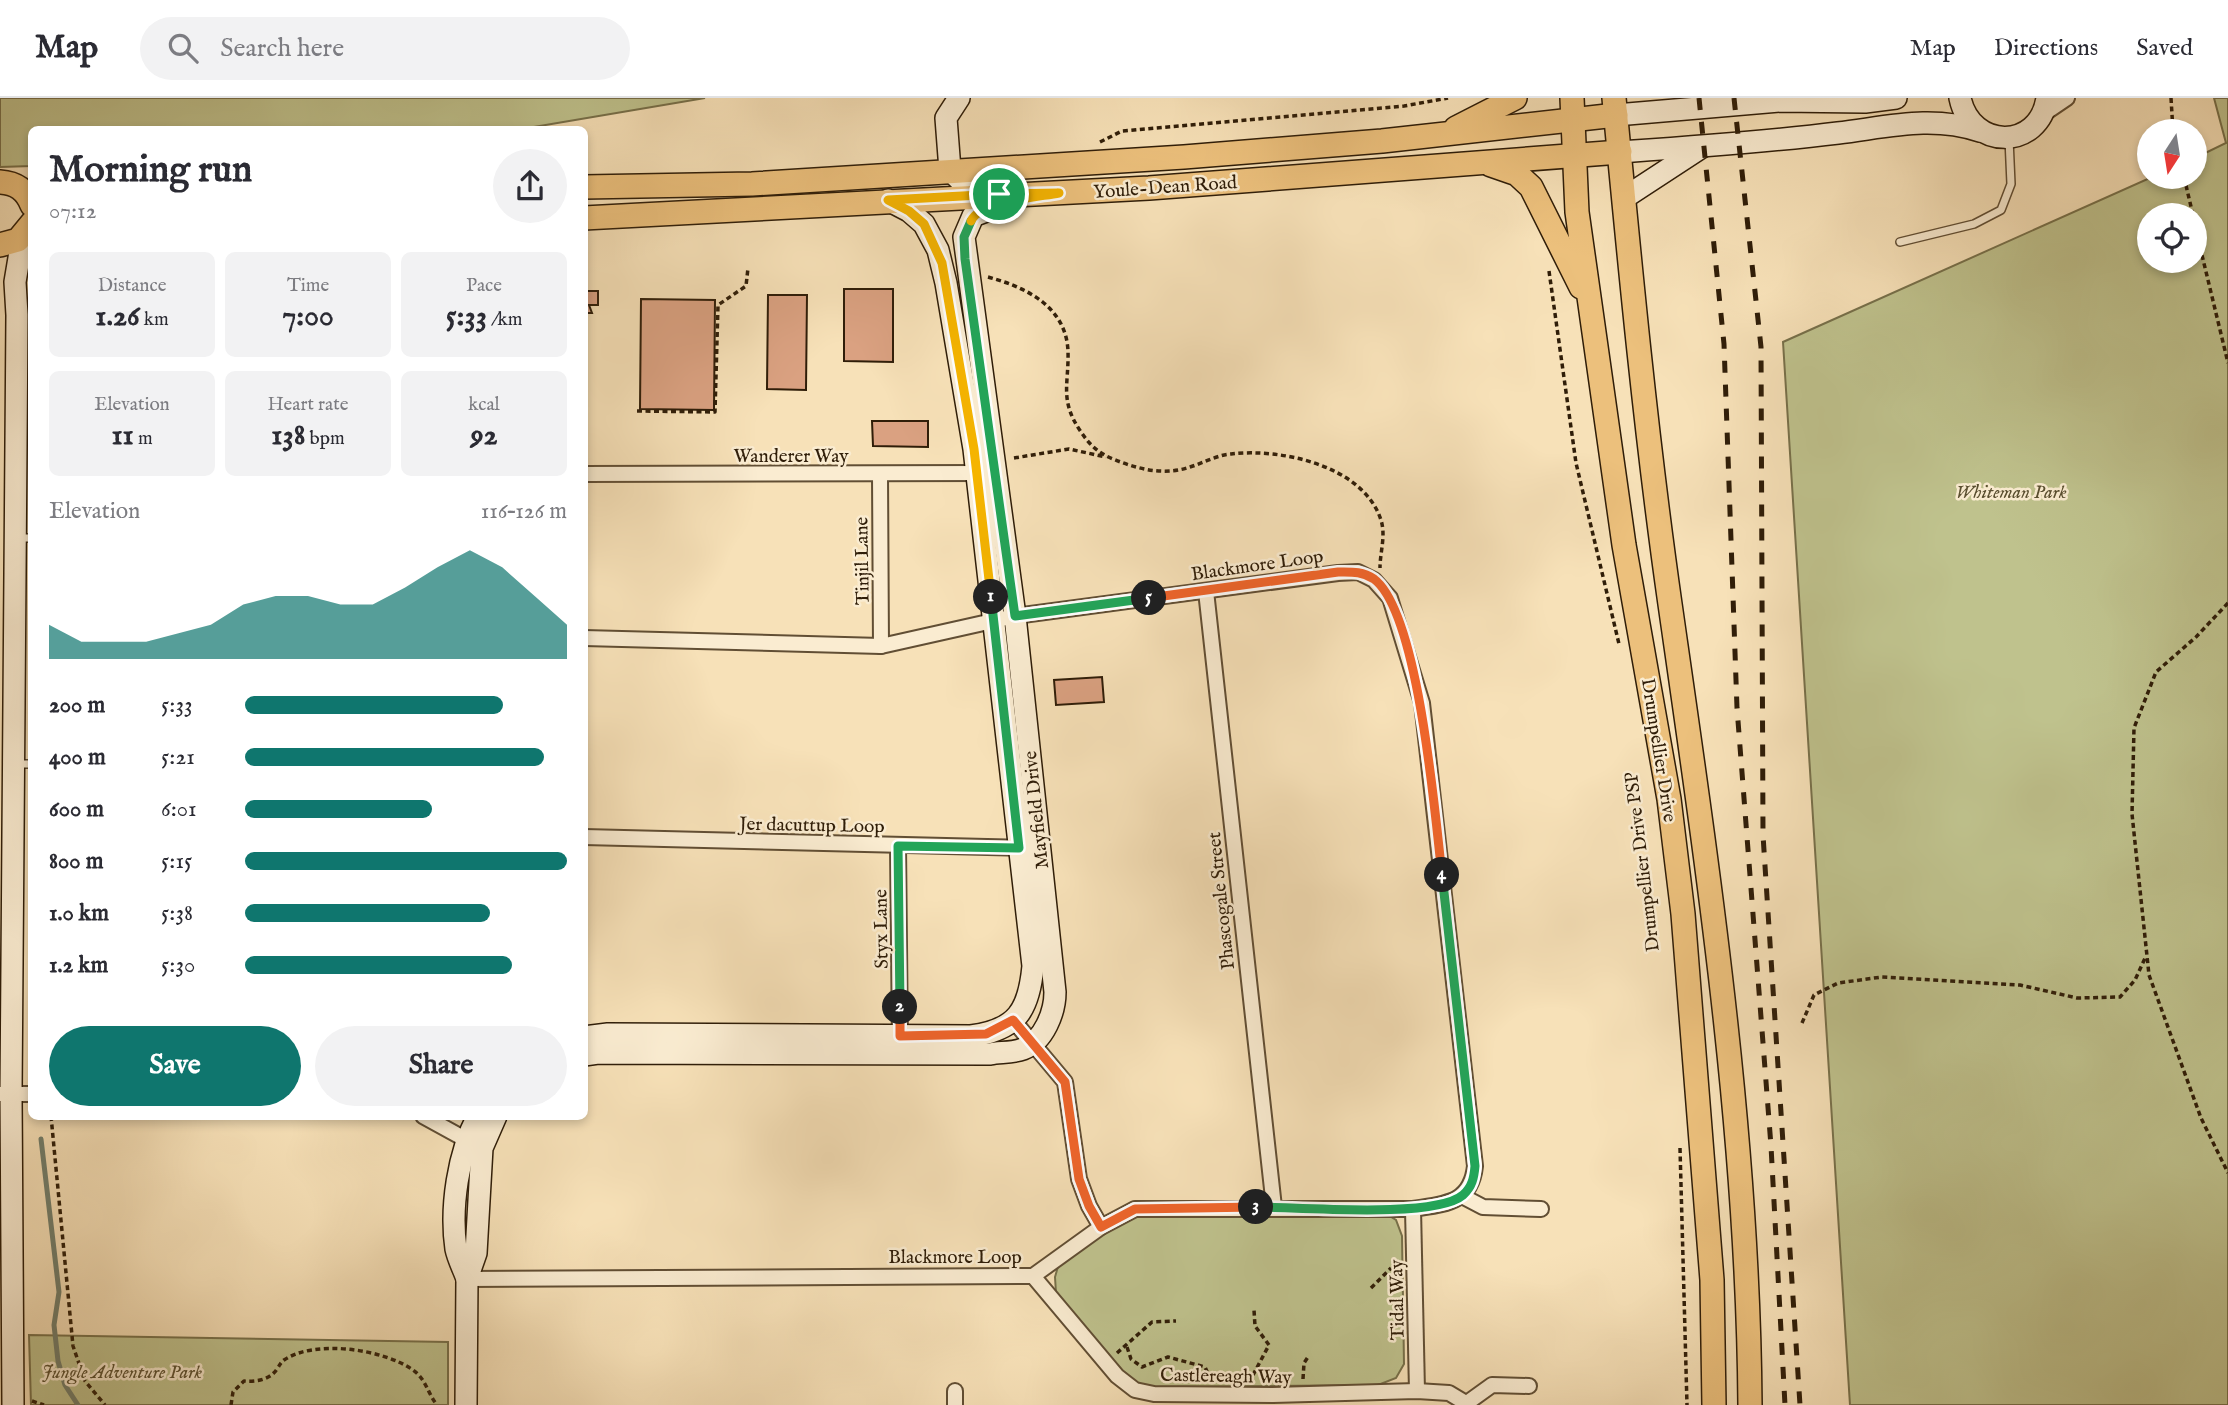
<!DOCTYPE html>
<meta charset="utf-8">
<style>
body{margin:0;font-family:"IM FELL English",serif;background:#f2f2f3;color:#2b2b33;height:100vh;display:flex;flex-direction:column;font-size:26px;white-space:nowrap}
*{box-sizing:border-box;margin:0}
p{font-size:23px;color:#7c7c81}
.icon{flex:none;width:38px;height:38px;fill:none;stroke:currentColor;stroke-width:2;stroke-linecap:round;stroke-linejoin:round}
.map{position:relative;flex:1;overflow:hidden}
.sheet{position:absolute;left:28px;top:28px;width:560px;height:994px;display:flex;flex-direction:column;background:#fff;border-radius:10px;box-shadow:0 4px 10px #0003}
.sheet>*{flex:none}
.needle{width:46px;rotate:192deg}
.tools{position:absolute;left:2137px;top:21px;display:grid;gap:14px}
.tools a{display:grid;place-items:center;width:70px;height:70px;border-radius:50%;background:#fff;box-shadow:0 4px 10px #0003;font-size:35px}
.pin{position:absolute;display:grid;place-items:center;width:60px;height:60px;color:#fff;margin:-30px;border:4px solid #fff;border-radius:50%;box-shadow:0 2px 7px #0007}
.km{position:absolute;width:35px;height:35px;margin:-18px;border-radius:50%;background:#222;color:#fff;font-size:19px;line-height:35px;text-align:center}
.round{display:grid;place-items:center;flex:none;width:74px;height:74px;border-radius:37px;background:#f2f2f3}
.summary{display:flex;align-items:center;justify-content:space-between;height:119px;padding:0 21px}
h1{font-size:38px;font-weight:700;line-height:52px}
.figures{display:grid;grid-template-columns:repeat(3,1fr);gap:10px;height:119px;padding:7px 21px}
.figures div{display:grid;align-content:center;border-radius:10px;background:#f2f2f3;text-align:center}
.figures b{font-size:30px;font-weight:700}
.figures small{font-size:19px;font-weight:400}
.figures p{font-size:19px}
.chart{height:196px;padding:14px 21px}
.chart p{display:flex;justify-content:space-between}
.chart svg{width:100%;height:126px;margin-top:7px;fill:#0f766e;opacity:.7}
.cta{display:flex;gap:14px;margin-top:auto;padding:14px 21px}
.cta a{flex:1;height:80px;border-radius:42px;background:#0f766e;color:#fff;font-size:28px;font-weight:700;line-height:80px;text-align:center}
.cta a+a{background:#f2f2f3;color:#2b2b33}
ul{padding:0 21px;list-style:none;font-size:23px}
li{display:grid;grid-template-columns:112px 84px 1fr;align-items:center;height:52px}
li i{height:18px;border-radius:9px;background:#0f766e}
header{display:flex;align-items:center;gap:42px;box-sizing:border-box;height:98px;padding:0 35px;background:#fff;border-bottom:2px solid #e1e1e2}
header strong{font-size:33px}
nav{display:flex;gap:38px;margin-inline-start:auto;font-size:24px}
.search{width:490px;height:63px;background:#f2f2f3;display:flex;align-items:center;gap:18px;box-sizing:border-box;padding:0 24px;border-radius:38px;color:#7c7c81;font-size:26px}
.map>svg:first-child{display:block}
.green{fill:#bfc28d;stroke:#77704a;stroke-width:2;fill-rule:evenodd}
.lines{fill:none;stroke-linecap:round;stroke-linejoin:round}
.stream{stroke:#717e6c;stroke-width:5}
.building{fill:#daa181;stroke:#2f1d08;stroke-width:2}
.lane-casing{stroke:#614e34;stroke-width:10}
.street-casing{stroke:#614e34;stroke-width:18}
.secondary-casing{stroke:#2f1d08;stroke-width:24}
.primary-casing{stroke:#2f1d08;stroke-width:26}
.path{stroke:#2f1d08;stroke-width:3.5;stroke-dasharray:5 3.5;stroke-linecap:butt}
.lane{stroke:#faecd1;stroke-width:7}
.street{stroke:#faecd1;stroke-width:14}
.secondary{stroke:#faecd1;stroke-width:21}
.primary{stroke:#ecc07c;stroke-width:23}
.rail{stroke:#2f1d08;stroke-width:5;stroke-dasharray:12 12;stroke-linecap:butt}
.split-1-casing{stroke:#fff;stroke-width:14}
.split-2-casing{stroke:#fff;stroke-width:14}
.split-3-casing{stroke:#fff;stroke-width:14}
.split-4-casing{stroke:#fff;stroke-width:14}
.split-5-casing{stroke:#fff;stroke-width:14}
.split-6-casing{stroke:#fff;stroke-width:14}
.split-7-casing{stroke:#fff;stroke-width:14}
.split-1{stroke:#f5b400;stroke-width:9}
.split-2{stroke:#22a559;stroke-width:9}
.split-3{stroke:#f0652b;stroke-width:9}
.split-4{stroke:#22a559;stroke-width:9}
.split-5{stroke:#f0652b;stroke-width:9}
.split-6{stroke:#22a559;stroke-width:9}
.split-7{stroke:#f5b400;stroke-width:9}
.labels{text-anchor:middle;stroke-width:5;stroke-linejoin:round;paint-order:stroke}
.street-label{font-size:19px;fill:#2f1d08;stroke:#faecd1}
.park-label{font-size:19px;font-style:italic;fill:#5a4f30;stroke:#faecd1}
</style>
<header>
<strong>Map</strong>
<div class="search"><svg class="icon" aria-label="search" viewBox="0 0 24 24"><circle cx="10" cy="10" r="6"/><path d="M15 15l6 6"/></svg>Search here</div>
<nav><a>Map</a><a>Directions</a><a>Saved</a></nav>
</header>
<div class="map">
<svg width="2228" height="1307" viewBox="0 0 2228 1307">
<rect width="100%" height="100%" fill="#f7e1b8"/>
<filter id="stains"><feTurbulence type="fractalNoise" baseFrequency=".00286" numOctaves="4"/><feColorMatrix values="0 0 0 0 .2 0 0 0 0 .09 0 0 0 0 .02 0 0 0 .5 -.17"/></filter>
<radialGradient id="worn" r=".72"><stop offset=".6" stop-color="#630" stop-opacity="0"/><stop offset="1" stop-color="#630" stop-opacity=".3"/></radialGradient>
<!-- green -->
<g class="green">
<path d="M0,0H705L522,31L32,32L31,68L0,69Z"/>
<path d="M2214,0H2228V1307H1850L1783,244L2152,79H2194L2195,60L2226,45ZM2149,117H2194V163H2149Z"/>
<path d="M1383,1114L1396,1122L1402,1138L1404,1266L1396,1280L1378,1287L1143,1289L1111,1267L1056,1195L1055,1179L1059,1165L1122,1120L1154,1115Z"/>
<path d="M29,1237L448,1244V1307H31Z"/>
</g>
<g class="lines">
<!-- stream -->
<path class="stream" d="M41,1041L59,1194L54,1227L58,1263L65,1287L78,1307"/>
</g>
<!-- building -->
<g class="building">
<path d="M844,191H893V264L844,263Z"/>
<path d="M584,193H598V207H589L592,215H584Z"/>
<path d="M768,197H807L806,292L767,291Z"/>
<path d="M641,201L715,202L714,312L640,311Z"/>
<path d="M872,323H928V349L873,348Z"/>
<path d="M1102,579L1104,604L1056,607L1054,582Z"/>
</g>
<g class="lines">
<defs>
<g id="lane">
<path d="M1900,144L1974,126L2001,112L2011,86L2009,41"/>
<path d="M17,440H32"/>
<path d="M16,666H32"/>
</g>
<g id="street">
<path d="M2042,17L2067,0"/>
<path d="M584,376L986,375"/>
<path d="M880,377L881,548"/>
<path d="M1206,493L1274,1109"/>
<path d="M584,739L1027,750"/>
<path d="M898,748L900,946"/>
<path d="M1013,922L1065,984L1079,1081L1089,1108L1101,1129"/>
<path d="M0,996H32"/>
<path d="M423,1018L474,1046"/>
<path d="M1462,1098L1483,1109L1541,1111"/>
<path d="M1413,1111L1417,1293"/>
<path d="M1033,1178L1117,1278L1135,1292L1154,1296L1273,1297L1417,1293L1449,1295L1469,1307"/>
<path d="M467,1181L1033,1178L1101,1129L1135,1111H1413C1444,1106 1471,1106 1475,1068L1422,605L1390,500L1374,482L1358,474L1338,475L1015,518L881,548L584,540"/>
<path d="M955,1293V1307"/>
<path d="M1467,1305L1492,1287L1529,1288"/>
</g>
<g id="secondary">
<path d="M959,0L946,20L950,72L965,87L994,95"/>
<path d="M1960,0C1971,52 2039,53 2047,0"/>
<path d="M1616,17L1780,3L1865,4L1896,0"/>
<path d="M1620,54C1692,49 1766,44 1838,35C1888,29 1931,17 1980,33"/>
<path d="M1624,100L1702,49"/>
<path d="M584,939L608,936L971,938C1017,932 1029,912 1033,868L974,351L946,185L938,152L924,126L909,113L888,102"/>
<path d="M584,957L598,955L990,956C1000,954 1013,955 1023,951C1044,943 1055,914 1055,894L1015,518L964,139L973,118L1013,103"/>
<path d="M467,1181C464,1172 458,1161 456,1151C450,1110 458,1055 478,1018"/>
<path d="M13,1307L11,996L17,217L15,184L21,148L18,142"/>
<path d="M466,1307L467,1181L476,1155L482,1050L496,1018"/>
</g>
<g id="primary">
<path d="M1572,0L1577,114L1624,447L1669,701L1683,816L1712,1182L1714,1307"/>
<path d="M1614,0C1630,169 1646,338 1670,506C1708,772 1748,1037 1750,1307"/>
<path d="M1456,30L1515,0"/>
<path d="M1491,67L1517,76L1531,89L1581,189"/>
<path d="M0,84C16,85 26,92 32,107"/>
<path d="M584,89L752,86L1184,59L1382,43L1616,17"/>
<path d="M584,120L1149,90L1620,54"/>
<path d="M0,147L18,142L32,125"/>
</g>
</defs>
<!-- lane casing -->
<use href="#lane" class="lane-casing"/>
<!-- street casing -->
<use href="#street" class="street-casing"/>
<!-- secondary casing -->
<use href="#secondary" class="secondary-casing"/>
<!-- primary casing -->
<use href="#primary" class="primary-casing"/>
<!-- path -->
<g class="path">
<path d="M2171,0L2173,33"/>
<path d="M1100,44L1122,33L1404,8L1448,0"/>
<path d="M2184,79L2193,117"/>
<path d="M2194,124L2228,265"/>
<path d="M1549,173L1576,365L1619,546"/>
<path d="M988,179C1025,189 1066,208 1068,253C1069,287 1059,302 1081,334C1089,346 1098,355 1113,361C1137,371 1164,378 1190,369C1203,365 1217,357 1231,356C1280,350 1363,367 1381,422C1386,438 1380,454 1380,470"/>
<path d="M637,313L715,314L718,207L746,188L748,170"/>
<path d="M1014,360L1069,351L1106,359"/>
<path d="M2228,505L2196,539L2156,574L2134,630L2132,716L2149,877L2201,1020L2228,1075"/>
<path d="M1802,925L1814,897L1838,885L1882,879L2020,887L2077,900L2120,899L2135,882L2146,858"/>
<path d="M51,1018L73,1248L85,1283L105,1307"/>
<path d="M1680,1050L1687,1307"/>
<path d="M1371,1190L1391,1170"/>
<path d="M1127,1249L1131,1261L1142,1269L1168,1259L1205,1269L1209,1278"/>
<path d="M1117,1255L1152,1224L1176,1223"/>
<path d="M1253,1277L1269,1247L1255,1228L1254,1212"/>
<path d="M1303,1281L1304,1265L1308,1259"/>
<path d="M32,1303L44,1307"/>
<path d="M231,1307L233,1294L244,1283C256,1284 270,1282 277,1271C280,1267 280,1265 284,1262C315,1241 383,1251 413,1272C426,1281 428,1296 437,1307"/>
</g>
<!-- lane -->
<use href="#lane" class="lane"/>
<!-- street -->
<use href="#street" class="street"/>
<!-- secondary -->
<use href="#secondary" class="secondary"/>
<!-- primary -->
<use href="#primary" class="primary"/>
<!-- rail -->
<g class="rail">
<path d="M1699,0L1724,246L1737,610L1771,1048L1785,1307"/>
<path d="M1734,0L1761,249L1763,737L1800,1307"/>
</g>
</g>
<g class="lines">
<defs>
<path id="split-1" d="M991,499L974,351L942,165L924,126L909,113L888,102L999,96"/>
<path id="split-2" d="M900,909L898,748L1019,750L991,499"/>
<path id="split-3" d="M900,909V938L986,936L1013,922L1065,984L1079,1081L1089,1108L1101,1129L1135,1111L1256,1109"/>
<path id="split-4" d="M1256,1109C1297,1109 1435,1121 1463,1097C1472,1089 1474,1080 1475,1068L1442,777"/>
<path id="split-5" d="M1149,500L1338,474C1351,474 1362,473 1374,481C1419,515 1435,718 1442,777"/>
<path id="split-6" d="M971,123L964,139L965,161L1015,518L1149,500"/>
<path id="split-7" d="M971,123C980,103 1038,99 1059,95L999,96"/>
</defs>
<!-- split-1 casing -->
<use href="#split-1" class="split-1-casing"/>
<!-- split-2 casing -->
<use href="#split-2" class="split-2-casing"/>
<!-- split-3 casing -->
<use href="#split-3" class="split-3-casing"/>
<!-- split-4 casing -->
<use href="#split-4" class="split-4-casing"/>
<!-- split-5 casing -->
<use href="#split-5" class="split-5-casing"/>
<!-- split-6 casing -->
<use href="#split-6" class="split-6-casing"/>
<!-- split-7 casing -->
<use href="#split-7" class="split-7-casing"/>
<!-- split-1 -->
<use href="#split-1" class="split-1"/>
<!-- split-2 -->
<use href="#split-2" class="split-2"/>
<!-- split-3 -->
<use href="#split-3" class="split-3"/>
<!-- split-4 -->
<use href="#split-4" class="split-4"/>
<!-- split-5 -->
<use href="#split-5" class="split-5"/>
<!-- split-6 -->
<use href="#split-6" class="split-6"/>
<!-- split-7 -->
<use href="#split-7" class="split-7"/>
</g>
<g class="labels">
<!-- street labels -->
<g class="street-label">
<text transform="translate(1165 88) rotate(-4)" y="7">Youle-Dean Road</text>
<text x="791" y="364">Wanderer Way</text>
<text transform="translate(861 463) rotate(-91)" y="7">Tinjil Lane</text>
<text transform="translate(1257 466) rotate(-8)" y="7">Blackmore Loop</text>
<text transform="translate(1660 652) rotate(81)" y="7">Drumpellier Drive</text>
<text transform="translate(1035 712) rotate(-96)" y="7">Mayfield Drive</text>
<text transform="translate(812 726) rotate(1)" y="7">Jer dacuttup Loop</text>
<text transform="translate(1641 764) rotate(-97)" y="7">Drumpellier Drive PSP</text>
<text transform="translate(1220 803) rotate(-96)" y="7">Phascogale Street</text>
<text transform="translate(880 831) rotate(-91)" y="7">Styx Lane</text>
<text x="955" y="1165">Blackmore Loop</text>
<text transform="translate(1396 1202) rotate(-91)" y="7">Tidal Way</text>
<text transform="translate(1226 1277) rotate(1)" y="7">Castlereagh Way</text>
</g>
<!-- park labels -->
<g class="park-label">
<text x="2011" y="400">Whiteman Park</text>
<text x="122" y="1280">Jungle Adventure Park</text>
</g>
</g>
<rect width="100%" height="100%" filter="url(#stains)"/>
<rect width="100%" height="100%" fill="url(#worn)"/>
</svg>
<div class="tools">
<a><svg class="needle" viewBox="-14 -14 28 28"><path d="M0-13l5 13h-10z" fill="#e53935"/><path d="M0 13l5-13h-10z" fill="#7c7c81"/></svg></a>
<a><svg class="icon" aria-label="locate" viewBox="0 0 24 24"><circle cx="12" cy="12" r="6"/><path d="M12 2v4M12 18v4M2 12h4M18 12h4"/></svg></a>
</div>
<div class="pin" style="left:999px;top:96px;background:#1e9e55"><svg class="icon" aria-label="arrive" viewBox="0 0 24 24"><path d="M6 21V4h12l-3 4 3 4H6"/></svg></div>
<b class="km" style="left:991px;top:499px">1</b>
<b class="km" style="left:900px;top:909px">2</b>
<b class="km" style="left:1256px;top:1109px">3</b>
<b class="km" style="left:1442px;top:777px">4</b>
<b class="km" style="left:1149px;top:500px">5</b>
<section class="sheet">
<div class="summary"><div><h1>Morning run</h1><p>07:12</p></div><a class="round"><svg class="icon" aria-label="share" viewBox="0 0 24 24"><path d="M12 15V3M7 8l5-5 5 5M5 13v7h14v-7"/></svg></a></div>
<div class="figures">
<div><p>Distance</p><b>1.26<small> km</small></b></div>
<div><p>Time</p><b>7:00</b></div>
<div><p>Pace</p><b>5:33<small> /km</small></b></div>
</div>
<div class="figures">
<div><p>Elevation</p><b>11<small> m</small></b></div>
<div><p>Heart rate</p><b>138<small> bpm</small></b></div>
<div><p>kcal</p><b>92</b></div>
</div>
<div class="chart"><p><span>Elevation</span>116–126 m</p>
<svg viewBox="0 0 160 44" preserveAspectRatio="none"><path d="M0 44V32L10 38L20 38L30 38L40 35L50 32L60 25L70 22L80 22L90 25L100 25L110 19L120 12L130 6L140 12L150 22L160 32V44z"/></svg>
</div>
<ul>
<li><b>200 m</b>5:33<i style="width:80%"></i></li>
<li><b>400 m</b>5:21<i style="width:93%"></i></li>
<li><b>600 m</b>6:01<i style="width:58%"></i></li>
<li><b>800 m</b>5:15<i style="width:100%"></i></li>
<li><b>1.0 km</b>5:38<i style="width:76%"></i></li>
<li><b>1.2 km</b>5:30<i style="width:83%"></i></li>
</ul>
<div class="cta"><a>Save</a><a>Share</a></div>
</section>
</div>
